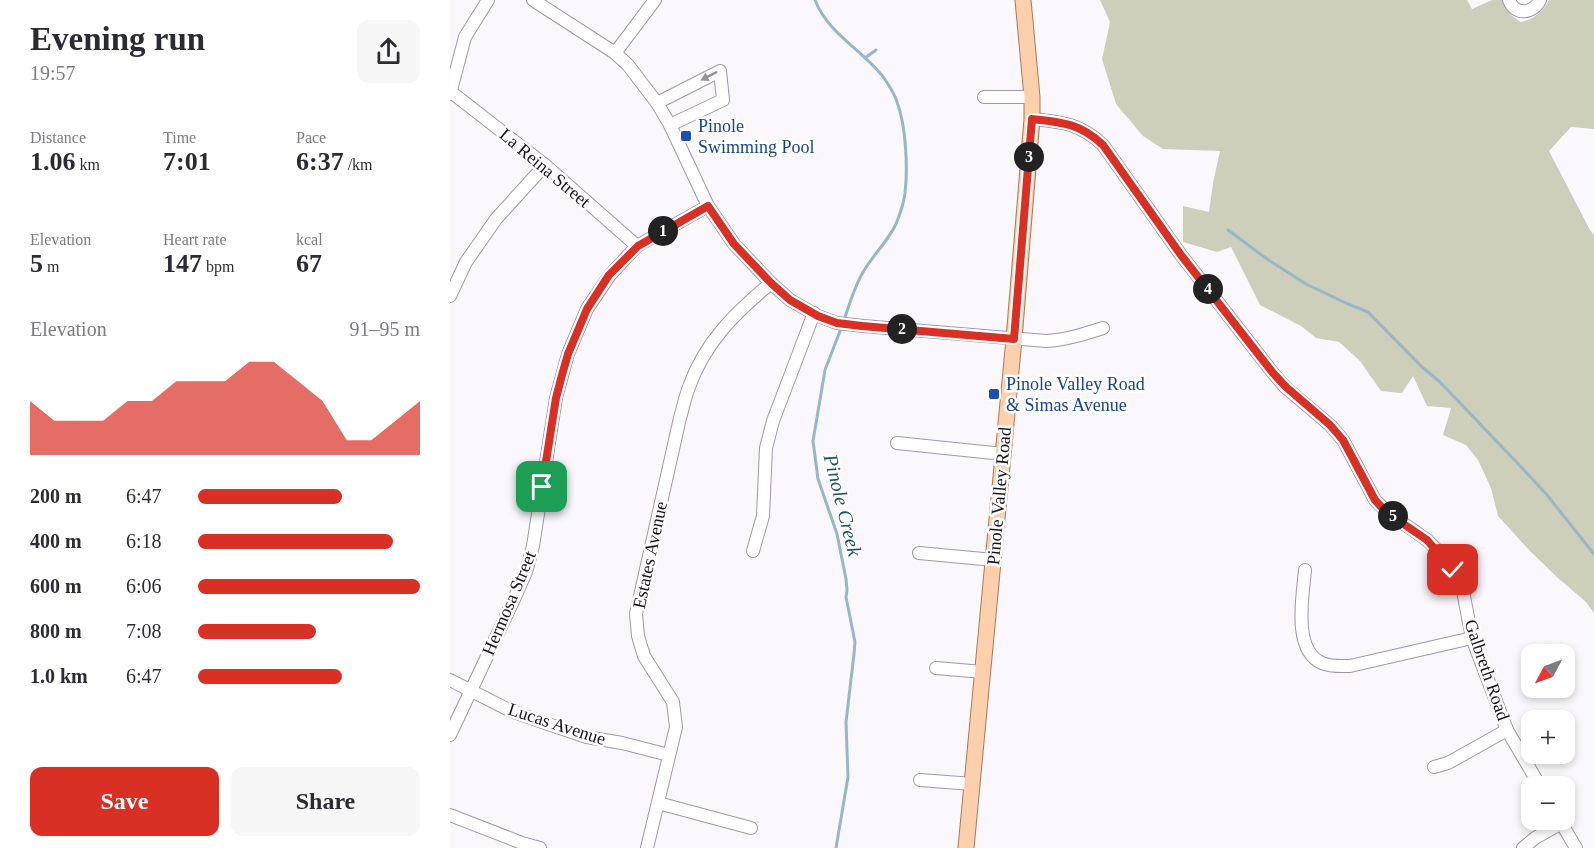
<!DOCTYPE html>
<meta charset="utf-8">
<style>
body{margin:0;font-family:Georgia,serif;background:#f7f7f7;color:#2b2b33;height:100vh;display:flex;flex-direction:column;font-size:22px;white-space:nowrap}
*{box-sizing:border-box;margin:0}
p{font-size:20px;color:#7c7c81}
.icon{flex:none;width:33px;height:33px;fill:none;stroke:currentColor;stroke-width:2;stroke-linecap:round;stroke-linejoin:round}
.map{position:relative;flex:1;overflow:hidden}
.sheet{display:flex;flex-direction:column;background:#fff;width:450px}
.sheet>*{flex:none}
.needle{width:39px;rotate:229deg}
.controls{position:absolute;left:1071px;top:644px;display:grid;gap:12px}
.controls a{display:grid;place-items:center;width:54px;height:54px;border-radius:12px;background:#fff;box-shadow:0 3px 9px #0003;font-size:30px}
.pin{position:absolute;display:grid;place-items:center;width:51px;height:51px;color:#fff;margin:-26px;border-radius:12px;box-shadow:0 3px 9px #0006}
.km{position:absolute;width:30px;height:30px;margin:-15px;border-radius:50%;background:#222;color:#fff;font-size:16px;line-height:30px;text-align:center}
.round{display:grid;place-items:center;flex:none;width:63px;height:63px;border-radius:12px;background:#f7f7f7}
.summary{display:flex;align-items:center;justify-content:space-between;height:102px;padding:0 30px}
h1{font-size:33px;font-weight:800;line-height:45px}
.metrics{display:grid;grid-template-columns:repeat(3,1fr);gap:9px;height:102px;padding:6px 30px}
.metrics div{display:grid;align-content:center}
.metrics b{font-size:26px;font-weight:800}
.metrics small{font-size:16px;font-weight:400}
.metrics p{font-size:16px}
.chart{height:168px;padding:12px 30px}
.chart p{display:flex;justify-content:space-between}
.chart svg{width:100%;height:108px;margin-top:6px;fill:#d93025;opacity:.7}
.cta{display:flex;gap:12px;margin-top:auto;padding:12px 30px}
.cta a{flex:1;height:69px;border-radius:12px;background:#d93025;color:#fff;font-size:24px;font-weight:800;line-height:69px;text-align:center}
.cta a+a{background:#f7f7f7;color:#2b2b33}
ul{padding:0 30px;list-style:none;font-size:20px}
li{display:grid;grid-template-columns:96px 72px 1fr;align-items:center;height:45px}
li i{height:15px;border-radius:8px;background:#d93025}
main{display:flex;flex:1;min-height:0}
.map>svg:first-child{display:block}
.green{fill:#cdcfba}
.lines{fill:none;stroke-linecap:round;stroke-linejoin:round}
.stream{stroke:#97b7c8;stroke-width:3}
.minor-casing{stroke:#a296ac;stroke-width:14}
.major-casing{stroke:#ac7956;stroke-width:17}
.minor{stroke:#fff;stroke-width:12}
.major{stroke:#fdd0ad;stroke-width:15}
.oneway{fill:#979498}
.route-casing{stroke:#fff;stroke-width:12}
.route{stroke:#d93025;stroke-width:8}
.transit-dot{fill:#1a4fb4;stroke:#fff;stroke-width:2}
.labels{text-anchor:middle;stroke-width:5;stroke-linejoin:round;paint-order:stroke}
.transit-label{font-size:18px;fill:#164399;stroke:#fff;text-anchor:start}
.street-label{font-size:18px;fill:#17121b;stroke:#fff}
.water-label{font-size:20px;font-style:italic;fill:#19536d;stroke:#fff}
</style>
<main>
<section class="sheet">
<div class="summary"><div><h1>Evening run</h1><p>19:57</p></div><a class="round"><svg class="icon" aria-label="share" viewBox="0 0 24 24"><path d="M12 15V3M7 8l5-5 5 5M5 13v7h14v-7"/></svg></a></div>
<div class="metrics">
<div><p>Distance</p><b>1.06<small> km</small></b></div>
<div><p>Time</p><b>7:01</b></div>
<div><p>Pace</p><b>6:37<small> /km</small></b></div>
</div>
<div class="metrics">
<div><p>Elevation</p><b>5<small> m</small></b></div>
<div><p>Heart rate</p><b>147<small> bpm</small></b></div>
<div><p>kcal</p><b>67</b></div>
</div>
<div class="chart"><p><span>Elevation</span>91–95 m</p>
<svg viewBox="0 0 160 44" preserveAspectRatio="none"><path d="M0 44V22L10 30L20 30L30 30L40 22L50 22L60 14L70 14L80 14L90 6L100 6L110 14L120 22L130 38L140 38L150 30L160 22V44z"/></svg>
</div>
<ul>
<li><b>200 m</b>6:47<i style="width:65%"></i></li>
<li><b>400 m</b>6:18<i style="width:88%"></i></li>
<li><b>600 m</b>6:06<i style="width:100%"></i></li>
<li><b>800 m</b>7:08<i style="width:53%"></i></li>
<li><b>1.0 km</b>6:47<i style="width:65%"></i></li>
</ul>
<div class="cta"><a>Save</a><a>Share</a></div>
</section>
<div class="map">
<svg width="1144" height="848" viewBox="0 0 1144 848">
<rect width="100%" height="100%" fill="#faf8fd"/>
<!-- green -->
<path class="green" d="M650,0H1017L1022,9L1042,0H1054L1061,15L1070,22C1084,20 1092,12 1099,0H1144V129L1121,127L1099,151L1140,230L1144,235V613L1136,602L1109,579L1080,551L1048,516L1041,488L1028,460L1016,445L993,435L1001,408L977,406L963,376L952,393L931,391L910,361L889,342L866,338L851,326L810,305L781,247L767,252L733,242V206L759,212L763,183L770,151L713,149L693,136L666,104L652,59L660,22Z"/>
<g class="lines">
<!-- stream -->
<g class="stream">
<path d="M365,0C378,34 413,50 434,78C439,86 445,94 447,102C456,126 458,168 455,193C454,204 450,214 446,224C438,241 424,254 415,269C405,284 400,303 394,320"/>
<path d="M415,58L426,50"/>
<path d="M778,230L817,259L856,284L898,304L918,312L972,367L989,381L1073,469L1097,495L1144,554"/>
<path d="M386,848L398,777L396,722L404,654L405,642L396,597L397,590L396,579L387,534L368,479L363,441L375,370L392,326"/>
</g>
<defs>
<g id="minor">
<path d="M83,0L165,53L178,65L207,103L220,125L258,206L284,244L321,283L340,300L368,316L387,323L413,326L596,341C616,340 634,334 653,328"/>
<path d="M1059,0C1065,16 1083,14 1090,0"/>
<path d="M165,53L205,0"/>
<path d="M1,92L95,165L187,246"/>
<path d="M0,94L15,37L38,0"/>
<path d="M534,97H582"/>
<path d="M207,103L270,71L273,100L220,125"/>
<path d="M582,119C611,122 630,123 653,145L731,255L823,373L835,387L880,425L893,440L925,500L937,512L977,540L991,554L1003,570L1012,586L1022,638L1057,730L1090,786"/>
<path d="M0,296L16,262L46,219L95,165"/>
<path d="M447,443L553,454"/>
<path d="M303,551L313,516L316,448L323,421L364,313"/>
<path d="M469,553L544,560"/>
<path d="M855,570C853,595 842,650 872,663C881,667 891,666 900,666L1022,638"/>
<path d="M486,668L533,672"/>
<path d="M0,680L61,711L95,723L137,737L172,743L219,755"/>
<path d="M0,735L65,597L76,572L83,546L106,398L118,354L137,309L160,275L187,246L258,206"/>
<path d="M984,767L998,763L1057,730"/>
<path d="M470,780L523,784"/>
<path d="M208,803L301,828"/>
<path d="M0,815L72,843L90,848"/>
<path d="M1109,819L1126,848"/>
<path d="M197,848L226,727L223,702L194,656L188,636L186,614L230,418C233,408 235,397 239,387C255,342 285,313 321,283"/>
<path d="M1073,848L1085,838L1112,823"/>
</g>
<path id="major" d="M516,848L564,339L582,119V97L573,0"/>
</defs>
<!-- minor casing -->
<use href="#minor" class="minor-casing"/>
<!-- major casing -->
<use href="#major" class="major-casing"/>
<!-- minor -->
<use href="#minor" class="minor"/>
<!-- major -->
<use href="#major" class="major"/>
</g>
<!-- one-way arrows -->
<defs><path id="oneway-solid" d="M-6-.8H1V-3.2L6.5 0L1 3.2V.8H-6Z" transform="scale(1.5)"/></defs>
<use class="oneway" href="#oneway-solid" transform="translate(259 76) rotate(153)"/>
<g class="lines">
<defs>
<path id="route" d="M92,487L106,398L112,375L118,354L137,309L159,275L188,246L258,206L284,244L321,283L340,300L368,316L387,323L412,326L564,339L582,119C611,122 630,123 653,145L731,255L823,373L836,387L880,425L893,440L925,500L936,512L977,540L1003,570"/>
</defs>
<!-- route casing -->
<use href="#route" class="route-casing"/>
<!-- route -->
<use href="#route" class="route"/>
</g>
<!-- markers -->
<g class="transit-dot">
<rect x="230" y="130" width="12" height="12" rx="3"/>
<rect x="538" y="388" width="12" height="12" rx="3"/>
</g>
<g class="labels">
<!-- transit labels -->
<g class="transit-label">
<text x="248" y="132">Pinole<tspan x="248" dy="21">Swimming Pool</tspan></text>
<text x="556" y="390">Pinole Valley Road<tspan x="556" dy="21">&amp; Simas Avenue</tspan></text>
</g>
<!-- street labels -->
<g class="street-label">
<text transform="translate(95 168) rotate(40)" y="6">La Reina Street</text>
<text transform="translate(549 496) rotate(-85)" y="6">Pinole Valley Road</text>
<text transform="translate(200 555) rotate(-78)" y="6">Estates Avenue</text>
<text transform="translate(59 603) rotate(-67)" y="6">Hermosa Street</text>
<text transform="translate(1037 670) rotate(71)" y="6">Galbreth Road</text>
<text transform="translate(107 724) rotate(18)" y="6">Lucas Avenue</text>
</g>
<!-- water labels -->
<g class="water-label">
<text transform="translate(393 505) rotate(76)" y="7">Pinole Creek</text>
</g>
</g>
</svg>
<div class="controls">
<a><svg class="needle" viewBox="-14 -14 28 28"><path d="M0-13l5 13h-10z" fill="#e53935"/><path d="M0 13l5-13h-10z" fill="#7c7c81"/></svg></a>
<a>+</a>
<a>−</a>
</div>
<div class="pin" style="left:92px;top:487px;background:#1e9e55"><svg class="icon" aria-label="arrive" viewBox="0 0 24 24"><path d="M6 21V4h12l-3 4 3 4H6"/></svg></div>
<div class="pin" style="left:1003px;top:570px;background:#d93025"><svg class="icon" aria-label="check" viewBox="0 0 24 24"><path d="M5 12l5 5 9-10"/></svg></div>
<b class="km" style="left:213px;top:231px">1</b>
<b class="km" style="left:452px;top:329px">2</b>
<b class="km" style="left:579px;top:157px">3</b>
<b class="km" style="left:758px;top:289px">4</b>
<b class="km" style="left:943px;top:516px">5</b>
</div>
</main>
